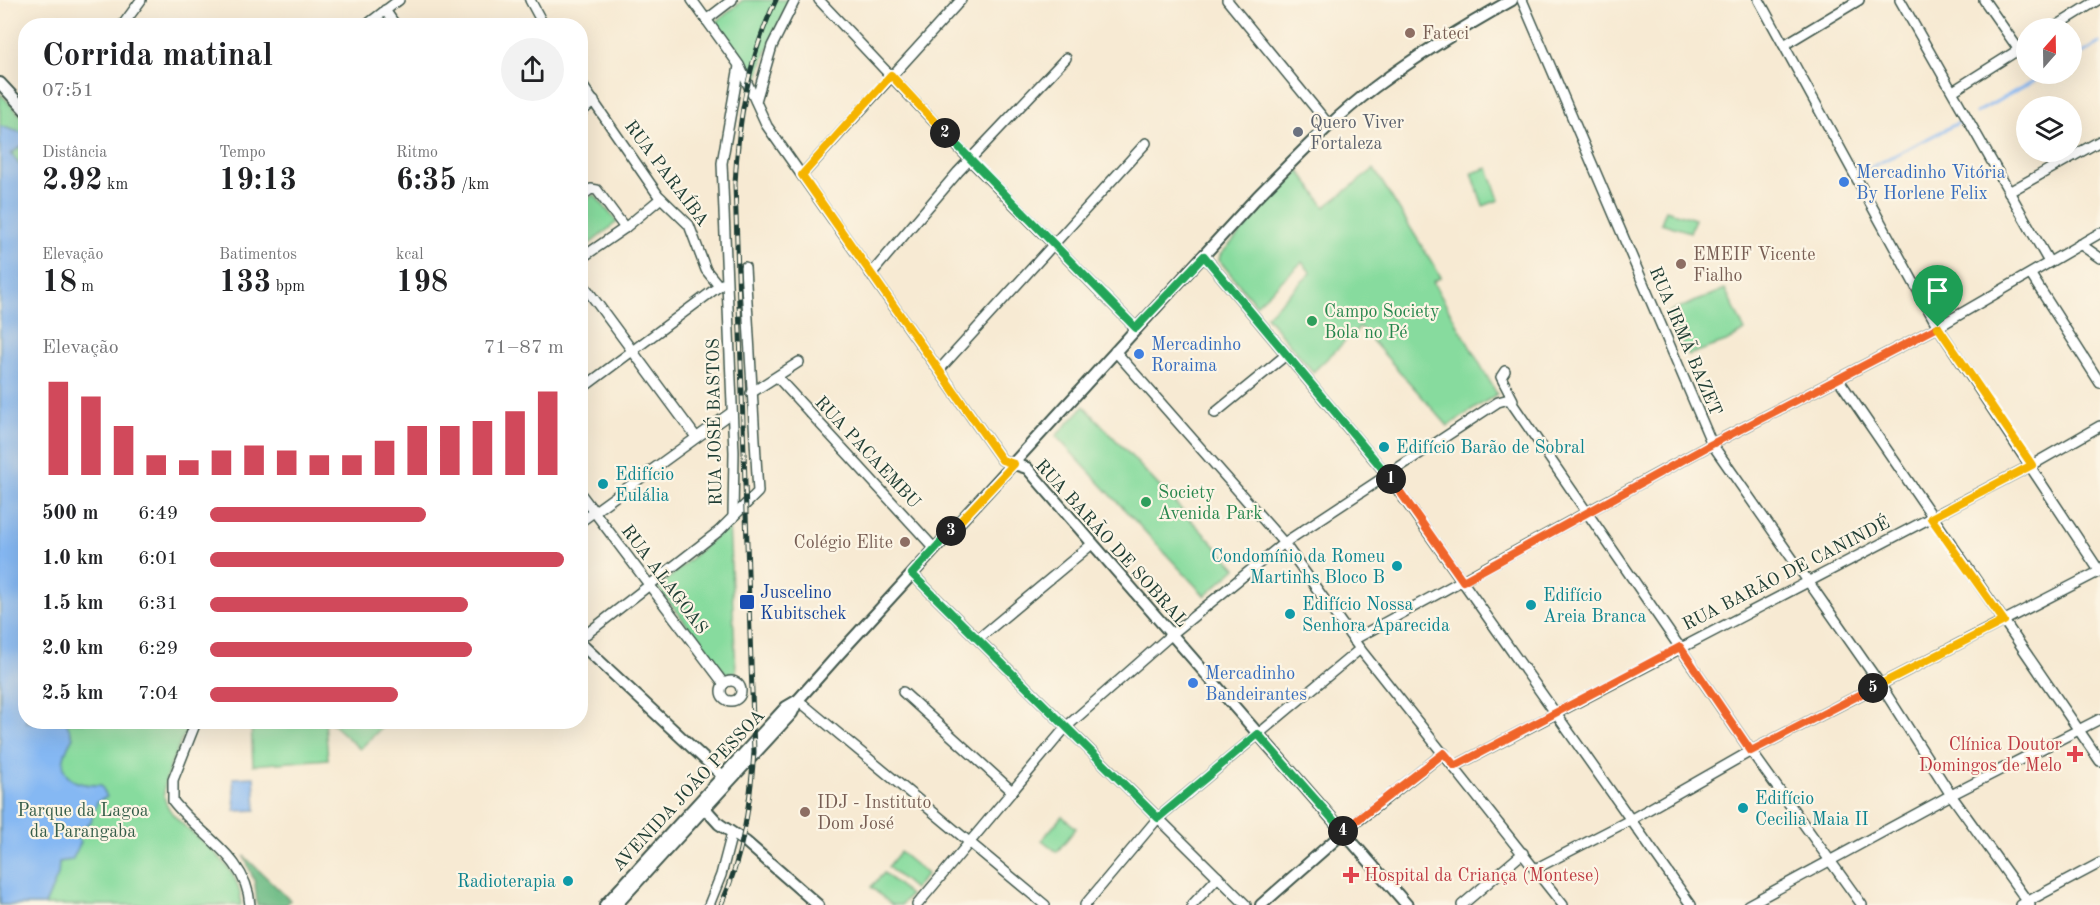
<!DOCTYPE html>
<html lang="pt">
<meta charset="utf-8">
<style>
body{margin:0;font-family:"Old Standard TT",serif;background:#f2f2f2;color:#202124;height:100vh;display:flex;flex-direction:column;font-size:22px;white-space:nowrap}
*{box-sizing:border-box;margin:0}
p{font-size:20px;color:#757577}
.icon{flex:none;width:33px;height:33px;fill:none;stroke:currentColor;stroke-width:2;stroke-linecap:round;stroke-linejoin:round}
.map{position:relative;flex:1;overflow:hidden}
.panel{position:absolute;left:18px;top:18px;width:570px;height:711px;display:flex;flex-direction:column;background:#fff;border-radius:24px;box-shadow:0 6px 24px #0002}
.panel>*{flex:none}
.needle{width:39px;rotate:20deg}
.tools{position:absolute;left:2016px;top:18px;display:grid;gap:12px}
.tools a{display:grid;place-items:center;width:66px;height:66px;border-radius:50%;background:#fff;box-shadow:0 6px 24px #0002;font-size:30px}
.pin{position:absolute;display:grid;place-items:center;width:51px;height:51px;color:#fff;margin:-62px -26px;border-radius:50% 50% 50% 0;rotate:-45deg;box-shadow:0 0 6px #0007}
.pin .icon{rotate:45deg}
.km{position:absolute;width:30px;height:30px;margin:-15px;border-radius:50%;background:#222;color:#fff;font-size:16px;line-height:30px;text-align:center}
.round{display:grid;place-items:center;flex:none;width:63px;height:63px;border-radius:32px;background:#f2f2f2}
.summary{display:flex;align-items:center;justify-content:space-between;height:102px;padding:0 24px}
h1{font-size:33px;font-weight:800;line-height:45px}
.figures{display:grid;grid-template-columns:repeat(3,1fr);gap:9px;height:102px;padding:6px 24px}
.figures div{display:grid;align-content:center}
.figures b{font-size:30px;font-weight:800}
.figures small{font-size:16px;font-weight:400}
.figures p{font-size:16px}
.chart{height:168px;padding:12px 24px}
.chart p{display:flex;justify-content:space-between}
.chart svg{width:100%;height:108px;margin-top:6px;stroke:#d1495b;stroke-width:6}
ul{padding:0 24px;list-style:none;font-size:20px}
li{display:grid;grid-template-columns:96px 72px 1fr;align-items:center;height:45px}
li i{height:15px;border-radius:8px;background:#d1495b}
.map>svg:first-child{display:block}
.green{fill:#87db9e;stroke:#538c69;stroke-width:1.5}
.forest{fill:#6dbb85;stroke:#467c5c;stroke-width:1.5}
.water{fill:#85b8f3;stroke:#527a94;stroke-width:1.5}
.lines{fill:none;stroke-linecap:round;stroke-linejoin:round}
.stream{stroke:#85b8f3;stroke-width:3}
.minor-casing{stroke:#3f574c;stroke-width:12}
.major-casing{stroke:#3f574c;stroke-width:14}
.minor{stroke:#fff;stroke-width:9}
.major{stroke:#fff;stroke-width:10}
.rail-casing{stroke:#1f3d34;stroke-width:5}
.rail{stroke:#fcf5e5;stroke-width:3;stroke-dasharray:9;stroke-linecap:butt}
.split-1-casing{stroke:#fff;stroke-width:12}
.split-2-casing{stroke:#fff;stroke-width:12}
.split-3-casing{stroke:#fff;stroke-width:12}
.split-4-casing{stroke:#fff;stroke-width:12}
.split-5-casing{stroke:#fff;stroke-width:12}
.split-6-casing{stroke:#fff;stroke-width:12}
.split-1{stroke:#f0652b;stroke-width:8}
.split-2{stroke:#22a559;stroke-width:8}
.split-3{stroke:#f5b400;stroke-width:8}
.split-4{stroke:#22a559;stroke-width:8}
.split-5{stroke:#f0652b;stroke-width:8}
.split-6{stroke:#f5b400;stroke-width:8}
.education-dot{fill:#8d6e63;stroke:#fcf5e5;stroke-width:2}
.worship-dot{fill:#6b7280;stroke:#fcf5e5;stroke-width:2}
.shop-dot{fill:#3f7fe0;stroke:#fcf5e5;stroke-width:2}
.leisure-dot{fill:#2e9e5b;stroke:#fcf5e5;stroke-width:2}
.culture-dot{fill:#0f9aa8;stroke:#fcf5e5;stroke-width:2}
.transit-dot{fill:#1a4fb4;stroke:#fcf5e5;stroke-width:2}
.health-dot{fill:#e0444e;stroke:#fcf5e5;stroke-width:2}
.labels{text-anchor:middle;stroke-width:4.5;stroke-linejoin:round;paint-order:stroke}
.education-label{font-size:18px;fill:#785e54;stroke:#fcf5e5;text-anchor:start}
.worship-label{font-size:18px;fill:#5b616d;stroke:#fcf5e5;text-anchor:start}
.shop-label{font-size:18px;fill:#366cbe;stroke:#fcf5e5;text-anchor:start}
.street-label{font-size:18px;fill:#1f3d34;stroke:#fcf5e5}
.leisure-label{font-size:18px;fill:#27864d;stroke:#fcf5e5;text-anchor:start}
.culture-label{font-size:18px;fill:#0d838f;stroke:#fcf5e5;text-anchor:start}
.transit-label{font-size:18px;fill:#164399;stroke:#fcf5e5;text-anchor:start}
.health-label{font-size:18px;fill:#be3a42;stroke:#fcf5e5;text-anchor:end}
.park-label{font-size:18px;fill:#345d49;stroke:#fcf5e5}
</style>
<div class="map">
<svg width="2100" height="905" viewBox="0 0 2100 905">
<rect width="100%" height="100%" fill="#fcf5e5"/>
<filter id="ink" filterUnits="userSpaceOnUse"><feTurbulence type="fractalNoise" baseFrequency=".0167" numOctaves="2"/><feDisplacementMap in="SourceGraphic" scale="12" xChannelSelector="R" yChannelSelector="G"/><feConvolveMatrix kernelMatrix="1 2 1 2 8 2 1 2 1" color-interpolation-filters="sRGB"/></filter>
<filter id="wash" filterUnits="userSpaceOnUse"><feTurbulence type="fractalNoise" baseFrequency=".008" numOctaves="4" result="noise"/><feDisplacementMap in="SourceGraphic" scale="24" xChannelSelector="R" yChannelSelector="G"/><feGaussianBlur stdDeviation="1.35" result="paint"/><feColorMatrix in="noise" values="0 0 0 0 0 0 0 0 0 0 0 0 0 0 0 0 0 1.4 0 .05"/><feComposite in="paint" operator="in"/></filter>
<g filter="url(#wash)">
<rect width="100%" height="100%" fill="#f7ead3"/>
<!-- green -->
<g class="green">
<path d="M743,0H790L765,55L756,84L714,24Z"/>
<path d="M0,93L26,121V722H190C182,741 165,771 164,791C161,828 243,850 241,905H0Z"/>
<path d="M1488,168L1499,200L1483,206L1472,173Z"/>
<path d="M1374,169L1441,277L1433,282L1497,394L1448,426L1360,327L1313,372L1266,316L1311,273L1302,262L1256,305L1219,260L1220,255L1299,170L1325,207Z"/>
<path d="M594,194L617,222L581,251V204Z"/>
<path d="M1666,210L1695,219L1690,232L1661,223Z"/>
<path d="M1725,289L1745,331L1726,342L1688,355L1668,313Z"/>
<path d="M1084,406L1236,568L1205,596L1056,436Z"/>
<path d="M729,524L736,672L726,674L658,588Z"/>
<path d="M251,722H325L328,759L253,765Z"/>
<path d="M330,722H387L360,749Z"/>
<path d="M1062,816L1076,828L1057,852L1042,840Z"/>
<path d="M900,852L927,874L914,889L888,867Z"/>
<path d="M884,873L910,895L901,905H892L871,887Z"/>
</g>
<!-- forest -->
<path class="forest" d="M244,856L290,900L286,905H257L255,883Z"/>
<!-- water -->
<g class="water">
<path d="M0,126L26,134L25,143L11,154L26,173V722H66L73,737C53,770 65,786 101,785L107,797L97,802L91,822L86,825L77,838L81,842L72,860L59,862L58,875L45,905H0Z"/>
<path d="M254,777L256,810L235,811L233,778Z"/>
</g>
<g class="lines">
<!-- stream -->
<g class="stream">
<path d="M2072,59L2100,43"/>
<path d="M1976,113L2046,74"/>
<path d="M1864,171L1960,122"/>
</g>
</g>
</g>
<g filter="url(#ink)">
<g class="lines">
<defs>
<g id="minor">
<path d="M530,0L544,26"/>
<path d="M692,0L739,65L767,126L1002,460L1014,464"/>
<path d="M819,0L971,161L1136,328"/>
<path d="M1227,0L1330,126"/>
<path d="M1522,0L1712,444L1880,684L1951,795L2030,905"/>
<path d="M1759,0L1938,327L2100,572"/>
<path d="M1900,0L2049,262"/>
<path d="M1984,0L2019,50"/>
<path d="M385,10L396,26"/>
<path d="M706,20L732,0"/>
<path d="M122,26L141,0"/>
<path d="M365,26L399,0"/>
<path d="M2053,28L2098,0"/>
<path d="M1784,45L1859,0"/>
<path d="M580,82L658,195L689,225L706,270L719,286"/>
<path d="M1953,91L2026,45"/>
<path d="M756,101L772,46L795,0"/>
<path d="M580,113L594,101"/>
<path d="M802,175L961,0"/>
<path d="M2009,192L2100,141"/>
<path d="M580,197L591,189L597,190L625,228"/>
<path d="M2080,244L2100,258"/>
<path d="M1204,256L1388,476L1691,905"/>
<path d="M580,259L625,228L661,198"/>
<path d="M871,274L958,172L1066,58"/>
<path d="M2031,275L2100,383"/>
<path d="M580,280L696,437"/>
<path d="M1115,351L1284,543L1360,649L1563,905"/>
<path d="M939,370L1146,143"/>
<path d="M1505,371L1501,377L1513,400"/>
<path d="M778,378L935,549"/>
<path d="M1839,380L2100,761"/>
<path d="M580,390L722,284"/>
<path d="M751,393L799,362"/>
<path d="M1215,413L1286,355"/>
<path d="M580,493L724,684"/>
<path d="M733,518L734,452L722,163L739,66"/>
<path d="M580,522L732,412"/>
<path d="M912,574L1246,905"/>
<path d="M580,639L719,531L758,492L745,267"/>
<path d="M978,639L1092,544"/>
<path d="M1353,640L1712,444L1938,327L2100,233"/>
<circle cx="731" cy="691" r="10"/>
<path d="M903,692L1012,791"/>
<path d="M798,700L1045,905"/>
<path d="M196,722L173,780V801C200,836 247,857 250,905"/>
<path d="M1455,766L2032,465L2100,426"/>
<path d="M1344,832L1444,753"/>
<path d="M1535,869L1630,820L1751,751L2100,571"/>
<path d="M709,905L721,875L732,833"/>
<path d="M917,905L1066,727L1172,634L1284,543L1498,402L1509,399L1751,751L1862,905"/>
<path d="M1085,905L1158,818L1360,649"/>
<path d="M1192,905L1218,877"/>
<path d="M1462,905L1523,853"/>
<path d="M1748,905L1951,795L2100,719"/>
<path d="M2021,905L2100,863"/>
</g>
<g id="major">
<path d="M0,83L26,111"/>
<path d="M1014,464L1027,468L1407,905"/>
<path d="M580,643L727,780"/>
<path d="M701,804L719,824L746,842L818,905"/>
<path d="M605,905L786,707L798,700"/>
<path d="M616,905L792,713L798,700L838,655L1257,197C1295,159 1332,119 1375,87C1418,55 1465,26 1512,0"/>
<path d="M1261,905L1344,832"/>
</g>
</defs>
<!-- minor casing -->
<use href="#minor" class="minor-casing"/>
<!-- major casing -->
<use href="#major" class="major-casing"/>
<!-- minor -->
<use href="#minor" class="minor"/>
<!-- major -->
<use href="#major" class="major"/>
<defs>
<path id="rail" d="M721,905C743,857 750,804 754,752L735,184C738,121 748,58 776,0"/>
</defs>
<!-- rail casing -->
<use href="#rail" class="rail-casing"/>
<!-- rail -->
<use href="#rail" class="rail"/>
</g>
</g>
<g class="lines" filter="url(#ink)">
<defs>
<path id="split-1" d="M1391,479L1463,581L1712,444L1938,327"/>
<path id="split-2" d="M945,133L1136,328L1204,256L1391,479"/>
<path id="split-3" d="M945,133L891,75L802,175L1002,460L1014,464L951,531"/>
<path id="split-4" d="M951,531L912,574L1158,818L1258,734L1343,831"/>
<path id="split-5" d="M1343,831L1444,753L1455,766L1680,647L1751,751L1873,688"/>
<path id="split-6" d="M1873,688L2004,621L1931,518L2032,465L1938,327"/>
</defs>
<!-- split-1 casing -->
<use href="#split-1" class="split-1-casing"/>
<!-- split-2 casing -->
<use href="#split-2" class="split-2-casing"/>
<!-- split-3 casing -->
<use href="#split-3" class="split-3-casing"/>
<!-- split-4 casing -->
<use href="#split-4" class="split-4-casing"/>
<!-- split-5 casing -->
<use href="#split-5" class="split-5-casing"/>
<!-- split-6 casing -->
<use href="#split-6" class="split-6-casing"/>
<!-- split-1 -->
<use href="#split-1" class="split-1"/>
<!-- split-2 -->
<use href="#split-2" class="split-2"/>
<!-- split-3 -->
<use href="#split-3" class="split-3"/>
<!-- split-4 -->
<use href="#split-4" class="split-4"/>
<!-- split-5 -->
<use href="#split-5" class="split-5"/>
<!-- split-6 -->
<use href="#split-6" class="split-6"/>
</g>
<!-- markers -->
<g class="education-dot">
<circle cx="1410" cy="33" r="6"/>
<circle cx="1681" cy="264" r="6"/>
<circle cx="905" cy="542" r="6"/>
<circle cx="805" cy="812" r="6"/>
</g>
<circle class="worship-dot" cx="1298" cy="132" r="6"/>
<g class="shop-dot">
<circle cx="1844" cy="182" r="6"/>
<circle cx="1139" cy="354" r="6"/>
<circle cx="1193" cy="683" r="6"/>
</g>
<g class="leisure-dot">
<circle cx="1312" cy="321" r="6"/>
<circle cx="1146" cy="502" r="6"/>
</g>
<g class="culture-dot">
<circle cx="1384" cy="447" r="6"/>
<circle cx="603" cy="484" r="6"/>
<circle cx="1397" cy="566" r="6"/>
<circle cx="1531" cy="605" r="6"/>
<circle cx="1290" cy="614" r="6"/>
<circle cx="1743" cy="808" r="6"/>
<circle cx="568" cy="881" r="6"/>
</g>
<rect class="transit-dot" x="739" y="594" width="16" height="16" rx="3"/>
<g class="health-dot">
<path d="M2072 745h6v6h6v6h-6v6h-6v-6h-6v-6h6z"/>
<path d="M1348 866h6v6h6v6h-6v6h-6v-6h-6v-6h6z"/>
</g>
<g class="labels">
<!-- education labels -->
<g class="education-label">
<text x="1422" y="39">Fateci</text>
<text x="1693" y="260">EMEIF Vicente<tspan x="1693" dy="21">Fialho</tspan></text>
<text x="893" y="548" text-anchor="end">Colégio Elite</text>
<text x="817" y="808">IDJ - Instituto<tspan x="817" dy="21">Dom José</tspan></text>
</g>
<!-- worship labels -->
<g class="worship-label">
<text x="1310" y="128">Quero Viver<tspan x="1310" dy="21">Fortaleza</tspan></text>
</g>
<!-- shop labels -->
<g class="shop-label">
<text x="1856" y="178">Mercadinho Vitória<tspan x="1856" dy="21">By Horlene Felix</tspan></text>
<text x="1151" y="350">Mercadinho<tspan x="1151" dy="21">Roraima</tspan></text>
<text x="1205" y="679">Mercadinho<tspan x="1205" dy="21">Bandeirantes</tspan></text>
</g>
<!-- street labels -->
<g class="street-label">
<text transform="translate(667 173) rotate(53)" y="6">RUA PARAÍBA</text>
<text transform="translate(1686 341) rotate(67)" y="6">RUA IRMÃ BAZET</text>
<text transform="translate(714 422) rotate(-91)" y="6">RUA JOSÉ BASTOS</text>
<text transform="translate(868 452) rotate(47)" y="6">RUA PACAEMBU</text>
<text transform="translate(1112 543) rotate(48)" y="6">RUA BARÃO DE SOBRAL</text>
<text transform="translate(1786 573) rotate(-27)" y="6">RUA BARÃO DE CANINDÉ</text>
<text transform="translate(665 579) rotate(53)" y="6">RUA ALAGOAS</text>
<text transform="translate(688 790) rotate(-47)" y="6">AVENIDA JOÃO PESSOA</text>
</g>
<!-- leisure labels -->
<g class="leisure-label">
<text x="1324" y="317">Campo Society<tspan x="1324" dy="21">Bola no Pé</tspan></text>
<text x="1158" y="498">Society<tspan x="1158" dy="21">Avenida Park</tspan></text>
</g>
<!-- culture labels -->
<g class="culture-label">
<text x="1396" y="453">Edifício Barão de Sobral</text>
<text x="615" y="480">Edifício<tspan x="615" dy="21">Eulália</tspan></text>
<text x="1385" y="562" text-anchor="end">Condomínio da Romeu<tspan x="1385" dy="21">Martinhs Bloco B</tspan></text>
<text x="1543" y="601">Edifício<tspan x="1543" dy="21">Areia Branca</tspan></text>
<text x="1302" y="610">Edifício Nossa<tspan x="1302" dy="21">Senhora Aparecida</tspan></text>
<text x="1755" y="804">Edifício<tspan x="1755" dy="21">Cecilia Maia II</tspan></text>
<text x="556" y="887" text-anchor="end">Radioterapia</text>
</g>
<!-- transit labels -->
<g class="transit-label">
<text x="760" y="598">Juscelino<tspan x="760" dy="21">Kubitschek</tspan></text>
</g>
<!-- health labels -->
<g class="health-label">
<text x="2062" y="750">Clínica Doutor<tspan x="2062" dy="21">Domingos de Melo</tspan></text>
<text x="1364" y="881" text-anchor="start">Hospital da Criança (Montese)</text>
</g>
<!-- park labels -->
<g class="park-label">
<text x="83" y="816">Parque da Lagoa<tspan x="83" dy="21">da Parangaba</tspan></text>
</g>
</g>
</svg>
<div class="tools">
<a><svg class="needle" viewBox="-14 -14 28 28"><path d="M0-13l5 13h-10z" fill="#e53935"/><path d="M0 13l5-13h-10z" fill="#757577"/></svg></a>
<a><svg class="icon" aria-label="layers" viewBox="0 0 24 24"><path d="M12 4l9 5-9 5-9-5zM3 14l9 5 9-5"/></svg></a>
</div>
<div class="pin" style="left:1938px;top:327px;background:#1e9e55"><svg class="icon" aria-label="arrive" viewBox="0 0 24 24"><path d="M6 21V4h12l-3 4 3 4H6"/></svg></div>
<b class="km" style="left:1391px;top:479px">1</b>
<b class="km" style="left:945px;top:133px">2</b>
<b class="km" style="left:951px;top:531px">3</b>
<b class="km" style="left:1343px;top:831px">4</b>
<b class="km" style="left:1873px;top:688px">5</b>
<section class="panel">
<div class="summary"><div><h1>Corrida matinal</h1><p>07:51</p></div><a class="round"><svg class="icon" aria-label="share" viewBox="0 0 24 24"><path d="M12 15V3M7 8l5-5 5 5M5 13v7h14v-7"/></svg></a></div>
<div class="figures">
<div><p>Distância</p><b>2.92<small> km</small></b></div>
<div><p>Tempo</p><b>19:13</b></div>
<div><p>Ritmo</p><b>6:35<small> /km</small></b></div>
</div>
<div class="figures">
<div><p>Elevação</p><b>18<small> m</small></b></div>
<div><p>Batimentos</p><b>133<small> bpm</small></b></div>
<div><p>kcal</p><b>198</b></div>
</div>
<div class="chart"><p><span>Elevação</span>71–87 m</p>
<svg viewBox="0 0 160 44" preserveAspectRatio="none"><path d="M5 44V6M15 44V12M25 44V24M35 44V36M45 44V38M55 44V34M65 44V32M75 44V34M85 44V36M95 44V36M105 44V30M115 44V24M125 44V24M135 44V22M145 44V18M155 44V10"/></svg>
</div>
<ul>
<li><b>500 m</b>6:49<i style="width:61%"></i></li>
<li><b>1.0 km</b>6:01<i style="width:100%"></i></li>
<li><b>1.5 km</b>6:31<i style="width:73%"></i></li>
<li><b>2.0 km</b>6:29<i style="width:74%"></i></li>
<li><b>2.5 km</b>7:04<i style="width:53%"></i></li>
</ul>
</section>
</div>
